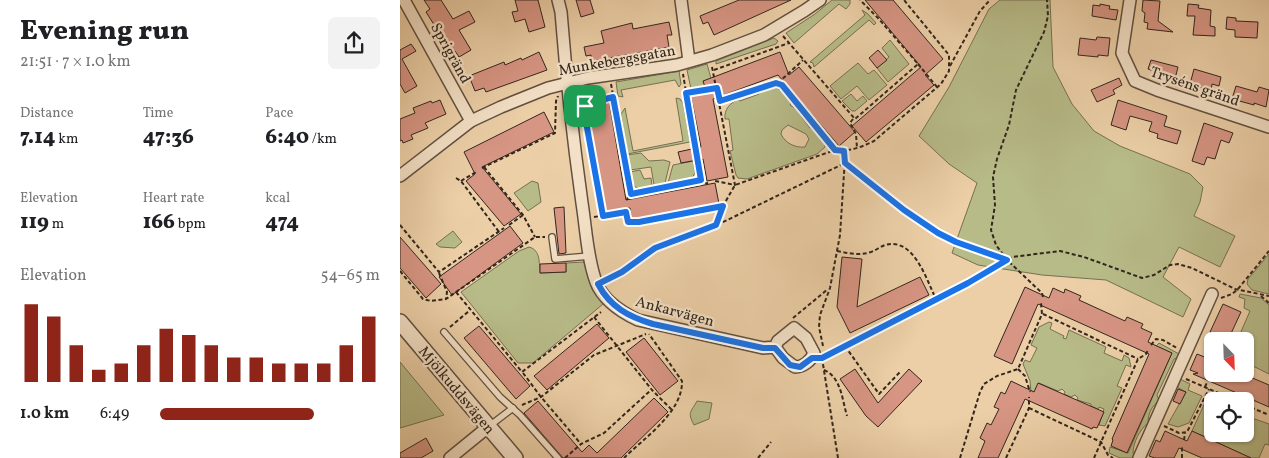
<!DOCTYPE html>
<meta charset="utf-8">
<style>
body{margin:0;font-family:Vollkorn,serif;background:#f2f2f2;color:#202124;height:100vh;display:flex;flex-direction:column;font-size:19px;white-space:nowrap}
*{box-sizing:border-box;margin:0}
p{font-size:16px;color:#757577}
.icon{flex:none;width:28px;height:28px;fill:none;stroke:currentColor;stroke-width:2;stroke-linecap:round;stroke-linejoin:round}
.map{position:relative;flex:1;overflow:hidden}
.panel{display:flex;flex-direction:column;background:#fff;width:400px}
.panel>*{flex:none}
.needle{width:32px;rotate:157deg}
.controls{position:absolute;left:804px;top:332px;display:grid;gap:10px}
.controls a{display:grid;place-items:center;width:50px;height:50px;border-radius:8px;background:#fff;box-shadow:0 1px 4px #0004;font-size:25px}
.pin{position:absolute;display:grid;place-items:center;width:42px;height:42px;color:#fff;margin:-21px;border-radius:10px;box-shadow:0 2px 8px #0006}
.round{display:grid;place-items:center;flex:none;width:52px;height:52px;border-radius:8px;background:#f2f2f2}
.head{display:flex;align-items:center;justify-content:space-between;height:85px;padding:0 20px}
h1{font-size:28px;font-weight:800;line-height:38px}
.stats{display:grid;grid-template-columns:repeat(3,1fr);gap:8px;height:85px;padding:5px 20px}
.stats div{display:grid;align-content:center}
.stats b{font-size:21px;font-weight:800}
.stats small{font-size:14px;font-weight:400}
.stats p{font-size:14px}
.chart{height:140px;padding:10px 20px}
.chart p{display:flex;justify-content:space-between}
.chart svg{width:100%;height:90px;margin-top:5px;stroke:#8f2418;stroke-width:6}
ul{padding:0 20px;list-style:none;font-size:16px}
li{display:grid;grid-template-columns:80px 60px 1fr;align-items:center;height:38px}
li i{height:12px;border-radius:6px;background:#8f2418}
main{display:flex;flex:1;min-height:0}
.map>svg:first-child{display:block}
.green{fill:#b7bb88;stroke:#757052;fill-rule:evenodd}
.building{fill:#d79583;stroke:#33261d}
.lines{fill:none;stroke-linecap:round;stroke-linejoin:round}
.service-casing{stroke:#615040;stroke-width:8}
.minor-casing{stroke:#615040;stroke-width:14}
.tertiary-casing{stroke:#615040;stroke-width:18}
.path{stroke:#33261d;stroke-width:2;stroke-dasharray:4 2.5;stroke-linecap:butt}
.service{stroke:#f3e0c6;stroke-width:5.5}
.minor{stroke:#f3e0c6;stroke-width:11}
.tertiary{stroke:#f3e0c6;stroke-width:15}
.route-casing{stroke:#fff;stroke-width:10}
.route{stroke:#1a73e8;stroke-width:6}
.labels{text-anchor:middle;stroke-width:4.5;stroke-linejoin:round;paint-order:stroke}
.street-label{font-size:15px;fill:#33261d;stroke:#f3e0c6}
</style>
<main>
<section class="panel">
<div class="head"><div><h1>Evening run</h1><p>21:51 · 7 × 1.0 km</p></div><a class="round"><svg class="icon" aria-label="share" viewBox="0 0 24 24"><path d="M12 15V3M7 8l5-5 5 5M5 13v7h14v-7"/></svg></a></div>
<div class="stats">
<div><p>Distance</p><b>7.14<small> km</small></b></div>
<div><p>Time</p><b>47:36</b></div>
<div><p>Pace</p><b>6:40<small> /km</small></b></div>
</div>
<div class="stats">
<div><p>Elevation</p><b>119<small> m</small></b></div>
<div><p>Heart rate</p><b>166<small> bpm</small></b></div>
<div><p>kcal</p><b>474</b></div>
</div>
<div class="chart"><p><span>Elevation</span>54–65 m</p>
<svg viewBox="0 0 160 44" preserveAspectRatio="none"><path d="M5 44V6M15 44V12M25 44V26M35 44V38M45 44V35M55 44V26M65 44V18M75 44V21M85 44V26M95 44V32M105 44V32M115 44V35M125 44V35M135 44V35M145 44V26M155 44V12"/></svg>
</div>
<ul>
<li><b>1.0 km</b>6:49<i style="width:70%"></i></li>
</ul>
</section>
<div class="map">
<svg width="869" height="458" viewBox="0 0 869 458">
<rect width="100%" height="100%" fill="#eccfa7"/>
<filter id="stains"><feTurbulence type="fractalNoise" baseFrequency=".004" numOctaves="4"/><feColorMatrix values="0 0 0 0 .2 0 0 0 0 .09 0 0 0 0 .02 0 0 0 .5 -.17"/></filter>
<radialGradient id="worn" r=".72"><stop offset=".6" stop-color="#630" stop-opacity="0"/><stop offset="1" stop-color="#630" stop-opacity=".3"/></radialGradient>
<!-- green -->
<g class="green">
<path d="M432,0H450V4L446,9L439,4L394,43L386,33L415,14Z"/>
<path d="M600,0H650L653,67L672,104L694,131L720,146L790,174L803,187L800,202L794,216L835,236L820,267L779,247L763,277L791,299L783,317L706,280L642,275L578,265L552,253L577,183L549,164L519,136L549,87L589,9Z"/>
<path d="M462,10L468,14L476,23L474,25L469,20L414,67L413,63L410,62L465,15Z"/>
<path d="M374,38L378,41L376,44L316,64V61Z"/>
<path d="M490,40L509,64L488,82L477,68L489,57L482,48Z"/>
<path d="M458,63L468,74L474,70L487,85L469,100L457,86L441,99L430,86Z"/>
<path d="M307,64L312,82L309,87L291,89L287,70Z"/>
<path d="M279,71L281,84L279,87L275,80L221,90L223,97L218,96L216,82Z"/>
<path d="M374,87L383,91L392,102L390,105L395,108L410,128L413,126L425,140V147L417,154L347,179L338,178L336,175L330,151L333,150L329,119H325C324,109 330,103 339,99L340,101L359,94L358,92ZM388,125L406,134L409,139L405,147C395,148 385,143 381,134L382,130Z"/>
<path d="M451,94L457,101L463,96L467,101L455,111H452L442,101Z"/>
<path d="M276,98L280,99L283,103L290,142L227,154L221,114L225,108L233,151L283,141Z"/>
<path d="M241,153L249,161L264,160L270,162L265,183L254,185L251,167L230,170L227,155Z"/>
<path d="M293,161L295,173L292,178L268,183L273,165Z"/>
<path d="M240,170L244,179L251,178L252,186L239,189L234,186L230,172Z"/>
<path d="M132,181L138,183L141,202L128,211L114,193Z"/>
<path d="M53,231L62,242L55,248L40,247L36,244Z"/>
<path d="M129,247C141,250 139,264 140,273L166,272V263L184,262L192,289L203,304L133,363H118L61,292L119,251Z"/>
<path d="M869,254V294L852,290L847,284L848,279Z"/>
<path d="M840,294L861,298L869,305V374L845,362V341H837L850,311L844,308L845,299L839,297Z"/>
<path d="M649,322L652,323L650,329L664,336L663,338L666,339L669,330L706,347L704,353L722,361L724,355L729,358L731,367L726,365L717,386L722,388L705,426L699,425L704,409L699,407L698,409L691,406V404L677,400L678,398L675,395L671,397L664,394L665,392L662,389L658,391L639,383L634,393L631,392L630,381L623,364L625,360L630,362L637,348L631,345L639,327Z"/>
<path d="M759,343L779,354L777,358L774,359L757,395L759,401C752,406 748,413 748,423C740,429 733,443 733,453L735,454L734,458H720L709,453L710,447L728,453L772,353L756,346Z"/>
<path d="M0,362L44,415L0,428Z"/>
<path d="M780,379L790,384L788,390L802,396L789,423L778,427L768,424L786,392L775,386Z"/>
<path d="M807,398L815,401H812V434H845V409L851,412L849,417L869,424V445L865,444L859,458H851L792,431Z"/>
<path d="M297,401L312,403L309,419L294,425C287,412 291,412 297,401Z"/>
</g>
<!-- building -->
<g class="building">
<path d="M24,0H41L53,19L69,11L75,22L59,30L71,50L59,57L55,51L52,53L26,12L30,9Z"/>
<path d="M115,0H138L145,27L129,32L125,19L115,22L112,12L118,11Z"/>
<path d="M176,0H190L194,13L181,17Z"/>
<path d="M339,0H391L314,35L308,22L303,24L300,16Z"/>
<path d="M465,0H493L543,59L525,75L534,85L466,142L452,126L521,67Z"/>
<path d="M743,0L760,1L758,21L773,32L747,29L748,23L744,22L745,13L742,11Z"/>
<path d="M700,4L710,6L709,9L718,10L716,20L692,16L693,5L700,6Z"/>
<path d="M788,4L799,5L798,8L811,10L810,26L815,27V36L793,35L795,16H787Z"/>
<path d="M827,17L836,18V21L858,22L857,38L835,37V30L826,29Z"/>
<path d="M269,22L272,35H267L269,47L192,61L191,55L186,56L184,47L204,43L201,31L232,23L233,29Z"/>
<path d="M697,37L710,38L708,56L698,55V57L678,55L680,38L696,40Z"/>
<path d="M11,44L16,51L2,59L17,86L5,93L0,84V50Z"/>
<path d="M478,50L487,60L477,68L469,58Z"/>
<path d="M139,52L147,70L86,92L84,88L75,91L69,76L104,62L105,65L121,58L122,60Z"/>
<path d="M380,52L389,75L399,67L455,132L439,146L378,75L313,99L328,177L307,181L303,159L281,163L278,152L301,147L291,96L307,93L303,81Z"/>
<path d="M751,60L778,67L775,79L748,69Z"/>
<path d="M794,69L821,77L819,86L812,84L811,91L790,84Z"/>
<path d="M719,78L722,85L713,90L715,94L697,102L691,90Z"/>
<path d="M836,86L857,92L859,87L869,90L866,107L854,103V105L832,99Z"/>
<path d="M40,100L46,114L25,123L28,128L11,135L13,139L3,143L2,140L0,141V119L15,113L13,108L31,101L32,103Z"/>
<path d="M718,100L767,116L764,126L781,131L777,144L757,138L758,134L749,131L752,122L730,116L726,130L711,125Z"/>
<path d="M209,101L226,200L315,183L319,204L232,221L230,208L205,212L189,125L193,124L189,105Z"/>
<path d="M144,112L154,132L82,167L121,214L104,226L66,181L75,174L64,152Z"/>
<path d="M804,123L833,133L829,143L821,140L815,159L807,157L804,165L792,161Z"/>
<path d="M164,207L166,253L159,254L154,208Z"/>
<path d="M110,226L123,243L52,295L39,277Z"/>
<path d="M0,237L41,284L26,298L0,268Z"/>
<path d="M442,257L462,259L457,307L520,277L529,295L450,333L437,307Z"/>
<path d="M166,263V272L140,273V264Z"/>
<path d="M625,287L649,298L653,288L664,293L665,289L681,296L679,300L725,321L727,317L743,324L741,328L752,333L748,342L772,353L727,453L711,446L713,440L712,439L749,354L638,304L612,364L594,356Z"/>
<path d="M823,304L841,312L828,340L810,332Z"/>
<path d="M197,324L209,338L147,390L134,376Z"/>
<path d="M79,326L130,386L116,399L64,338Z"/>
<path d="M244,338L278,381L260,395L226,352Z"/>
<path d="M797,354L812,360V374H843L869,385V407L793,374L798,373L790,370Z"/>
<path d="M455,369L478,403L509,369L522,381L478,427L466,416L440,379Z"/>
<path d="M611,381L634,392L638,383L704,412L697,428L693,427L692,429L625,399L598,458H578L585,441L580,438L587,423L591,425L599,409L594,407L601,392L605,394Z"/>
<path d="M778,389L786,392L780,404L773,401Z"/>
<path d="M254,398L268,412L221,458H163L124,413L138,401L182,452L189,445L197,453Z"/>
<path d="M765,431L787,441L792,431L851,458H802L779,448L774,458H755L749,456L756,440L760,442Z"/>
<path d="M26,438L33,451L21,458H0V453Z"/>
</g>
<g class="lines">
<defs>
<g id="service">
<path d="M152,237L155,259L190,256"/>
<path d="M44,332L100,397L120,415L158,458"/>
<path d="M88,427L113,408"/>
</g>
<g id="minor">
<path d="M4,0L71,121"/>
<path d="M158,0L161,12C166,76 173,139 182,203C186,228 187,257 196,282C203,300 221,312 238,320L363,348L375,347L383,358L395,367C403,367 411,361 414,353L406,338L394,328L378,341L375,347"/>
<path d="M281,0L289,61"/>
<path d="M730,0L722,53L735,81L757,90L869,127"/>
<path d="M0,176L71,121L101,107L148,88L188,78L277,65L312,55L364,35L404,11L420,0"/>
<path d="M50,458L88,427"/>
<path d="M739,458L812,294"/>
</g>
<path id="tertiary" d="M0,322L115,458"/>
</defs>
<!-- service casing -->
<use href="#service" class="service-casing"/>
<!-- minor casing -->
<use href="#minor" class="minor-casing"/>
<!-- tertiary casing -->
<use href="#tertiary" class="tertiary-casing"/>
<!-- path -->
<g class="path">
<path d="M383,36L455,119L518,64L478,18L460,0"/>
<path d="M518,64L537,87"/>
<path d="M550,66L580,11L590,0"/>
<path d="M312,67L335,185L315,181"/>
<path d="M314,70L389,43"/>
<path d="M378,83L403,60"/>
<path d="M211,84L231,193L301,180L283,74"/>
<path d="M285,93L317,88"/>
<path d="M320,101L371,84H380L435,150"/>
<path d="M453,119L450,123L456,134L457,148"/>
<path d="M84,167L123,215L135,237"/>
<path d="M82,168L155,133L156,101L158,96"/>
<path d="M56,178L61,181L99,232"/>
<path d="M61,181L76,172"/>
<path d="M300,181L303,184L308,183"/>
<path d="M227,200L229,193"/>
<path d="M226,212L228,208"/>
<path d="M203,216L184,108L190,101L213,97"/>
<path d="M194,217L226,212L228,222H239L323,206"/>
<path d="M0,225L39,272L104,228"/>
<path d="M109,225L123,215"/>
<path d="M317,225L445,163L504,210L538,233L556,242L607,260"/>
<path d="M437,251C448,253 459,256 471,252C476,250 480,247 485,245C514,237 526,279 536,299"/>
<path d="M0,271L23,299L31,301L46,299L135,237H145"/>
<path d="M39,273L47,292L46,299"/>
<path d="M207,281L222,272L255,248L316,225L323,206L335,185L435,150C449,152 462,147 474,141L541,84L549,71V55L504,0"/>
<path d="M56,292L122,372L201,312"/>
<path d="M861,296L869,303"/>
<path d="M643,297L642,293L607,260L596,245L591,230L595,205L593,177L597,159L609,125L616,90L644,32L648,16L647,0"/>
<path d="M821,298L832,294L838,289L869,251"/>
<path d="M643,314L738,359"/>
<path d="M194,317L252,390L273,411"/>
<path d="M393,318L428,289"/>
<path d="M50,327L69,311"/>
<path d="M751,345L756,339L763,340L777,348"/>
<path d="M423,346L419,327L420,315L430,288L440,235L445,158L444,151"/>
<path d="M445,346L479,394L500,372"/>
<path d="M618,369L625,376L630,392"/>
<path d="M424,370C441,377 442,399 447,416"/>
<path d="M123,373L141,397L181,444"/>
<path d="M786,379L837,401"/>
<path d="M805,387L808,380"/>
<path d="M836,401L839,394"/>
<path d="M122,405L141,397L194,355L246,334"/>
<path d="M845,405L869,415"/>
<path d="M629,408L701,442L708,455L713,458"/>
<path d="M764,426L779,433L787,432L809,389"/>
<path d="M784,440L785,433"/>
<path d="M165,458L181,444L204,433L251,390"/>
<path d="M224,458C244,438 283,412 282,381L249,334"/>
<path d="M358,458L371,442"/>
<path d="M438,458L422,358L568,283L612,257L660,251L684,257L742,278L754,275L770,265L778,264L792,268L835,289L869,296"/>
<path d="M560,458L580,392L584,384L597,376L618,369L642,314L641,303"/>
<path d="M606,458L629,408V397"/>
<path d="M694,458L738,359L746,354L748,350"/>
<path d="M782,458V446"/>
</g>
<!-- service -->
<use href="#service" class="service"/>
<!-- minor -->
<use href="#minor" class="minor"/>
<!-- tertiary -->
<use href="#tertiary" class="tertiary"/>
</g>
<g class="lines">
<defs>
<path id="route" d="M376,83L382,85L435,150L444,151L445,163L504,210L538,233L556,242L607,260L568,283L422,358H412L400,367L390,365L375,348H363L253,324C229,317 210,307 198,284L222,272L255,248L316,225L323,206L239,222H228L226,212L203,216L184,111L186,104L213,97L231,194L301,180L286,93L317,88L320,101Z"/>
</defs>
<!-- route casing -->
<use href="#route" class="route-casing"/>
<!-- route -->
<use href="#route" class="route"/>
</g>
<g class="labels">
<!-- street labels -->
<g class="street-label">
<text transform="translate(51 53) rotate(61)" y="5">Sprigränd</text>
<text transform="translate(217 60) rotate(-10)" y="5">Munkebergsgatan</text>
<text transform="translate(795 86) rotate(19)" y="5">Tryséns gränd</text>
<text transform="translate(275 311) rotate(15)" y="5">Ankarvägen</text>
<text transform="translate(57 390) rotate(50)" y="5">Mjölkuddsvägen</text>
</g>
</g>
<rect width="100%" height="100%" filter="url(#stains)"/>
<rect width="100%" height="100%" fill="url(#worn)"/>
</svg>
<div class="controls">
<a><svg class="needle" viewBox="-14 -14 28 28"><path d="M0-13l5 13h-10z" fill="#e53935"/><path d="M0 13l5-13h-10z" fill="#757577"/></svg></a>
<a><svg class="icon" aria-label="locate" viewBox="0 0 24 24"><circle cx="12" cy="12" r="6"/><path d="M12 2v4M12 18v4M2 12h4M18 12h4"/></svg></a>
</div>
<div class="pin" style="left:185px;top:106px;background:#1e9e55"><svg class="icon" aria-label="arrive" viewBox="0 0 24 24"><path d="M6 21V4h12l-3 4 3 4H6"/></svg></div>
</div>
</main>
